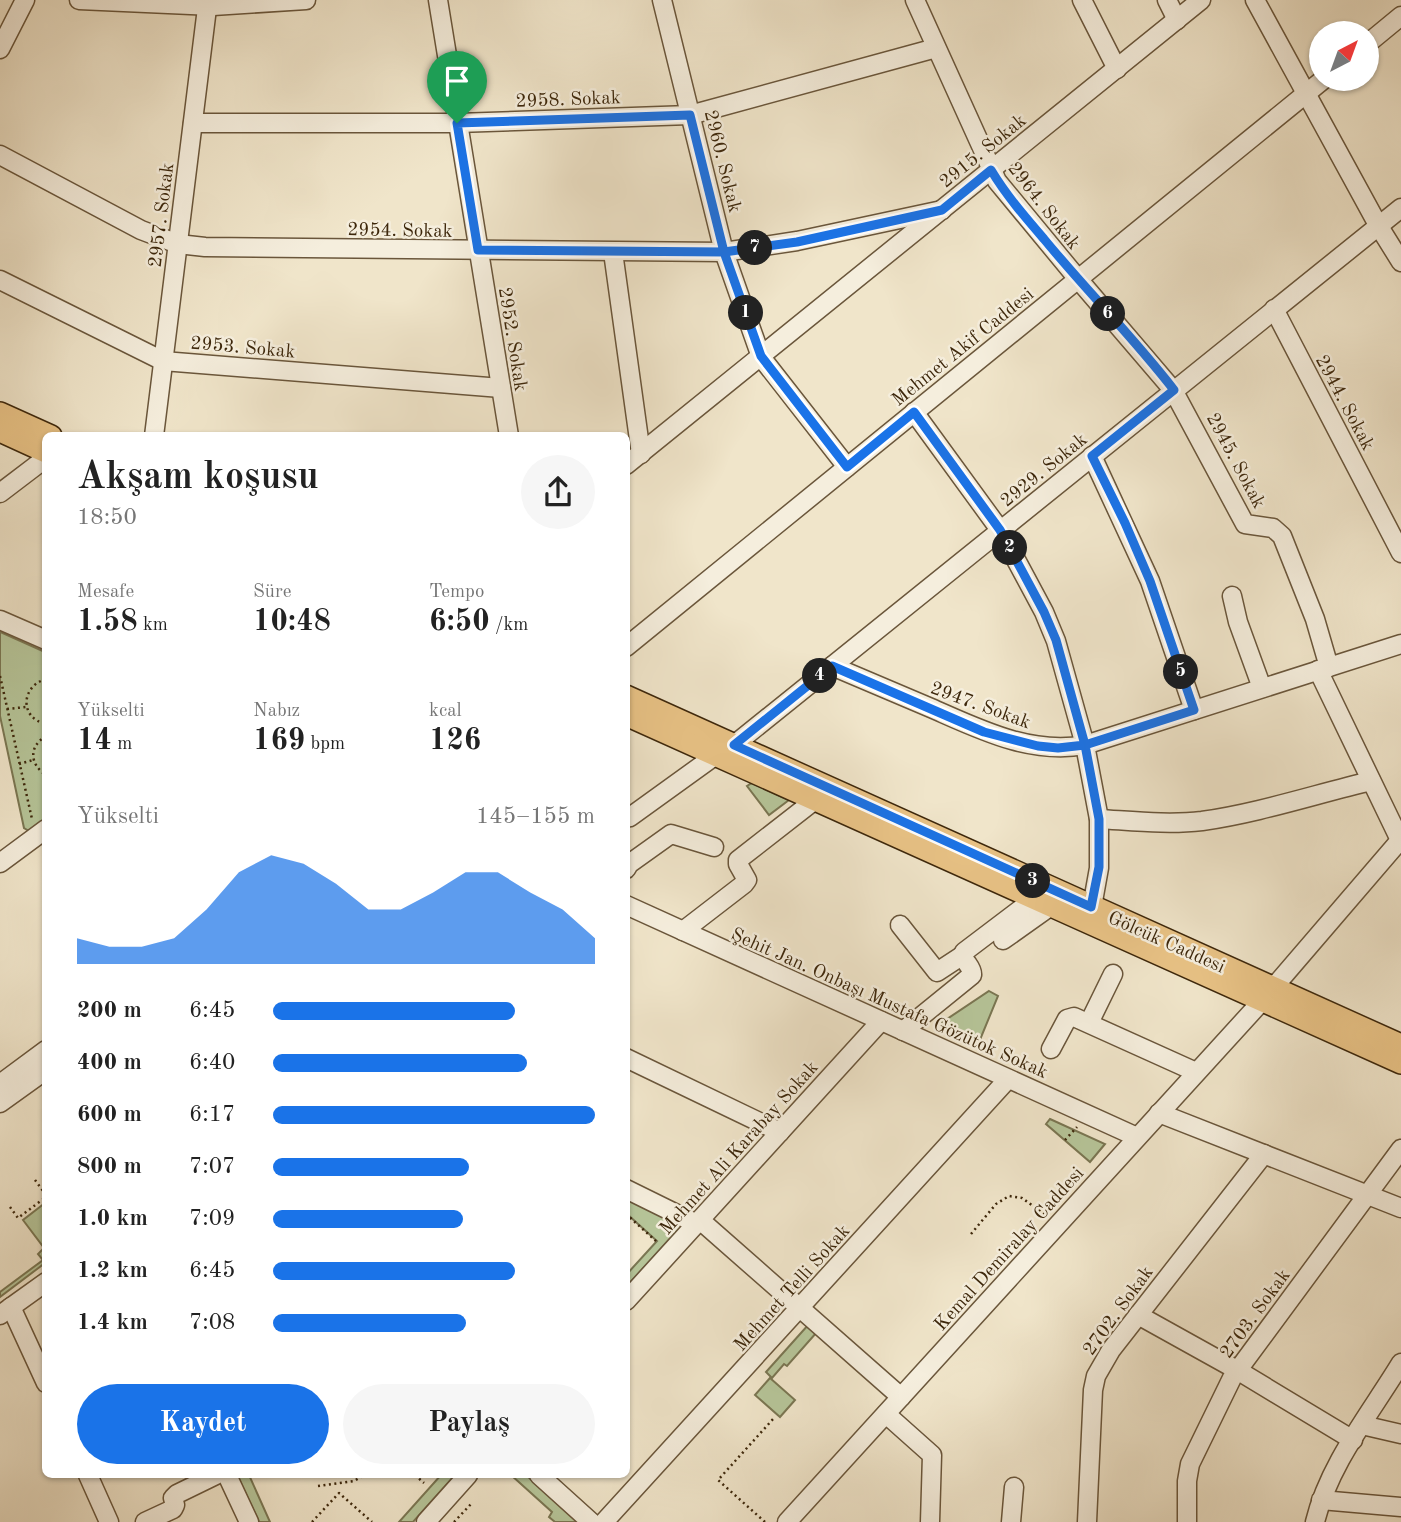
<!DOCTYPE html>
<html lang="tr">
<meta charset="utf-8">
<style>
body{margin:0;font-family:"Old Standard TT",serif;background:#f6f6f6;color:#222;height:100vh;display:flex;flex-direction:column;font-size:26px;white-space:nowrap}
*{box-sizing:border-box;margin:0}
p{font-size:23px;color:#767676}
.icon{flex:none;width:38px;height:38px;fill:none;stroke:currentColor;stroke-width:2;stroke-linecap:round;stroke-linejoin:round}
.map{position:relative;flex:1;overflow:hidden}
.details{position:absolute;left:42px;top:432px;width:588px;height:1046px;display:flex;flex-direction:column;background:#fff;border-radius:10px;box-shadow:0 2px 5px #0004}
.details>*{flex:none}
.needle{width:46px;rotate:41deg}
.buttons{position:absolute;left:1309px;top:21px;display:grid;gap:14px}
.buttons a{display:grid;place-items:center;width:70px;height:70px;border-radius:50%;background:#fff;box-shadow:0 2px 5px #0004;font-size:35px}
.pin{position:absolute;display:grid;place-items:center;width:60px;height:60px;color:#fff;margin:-72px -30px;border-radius:50% 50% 50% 0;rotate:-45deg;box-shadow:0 0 7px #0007}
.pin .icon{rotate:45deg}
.km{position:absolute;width:35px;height:35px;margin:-18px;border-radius:50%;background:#222;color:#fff;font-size:19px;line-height:35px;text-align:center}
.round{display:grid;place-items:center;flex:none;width:74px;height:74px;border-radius:37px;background:#f6f6f6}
.headline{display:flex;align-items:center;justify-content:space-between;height:119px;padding:0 35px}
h1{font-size:38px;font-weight:700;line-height:52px}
.figures{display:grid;grid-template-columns:repeat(3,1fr);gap:10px;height:119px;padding:7px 35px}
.figures div{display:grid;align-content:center}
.figures b{font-size:30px;font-weight:700}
.figures small{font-size:19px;font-weight:400}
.figures p{font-size:19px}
.chart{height:196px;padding:14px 35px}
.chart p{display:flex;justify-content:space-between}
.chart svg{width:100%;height:126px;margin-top:7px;fill:#1a73e8;opacity:.7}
.action{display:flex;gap:14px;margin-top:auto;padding:14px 35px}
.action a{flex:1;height:80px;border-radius:42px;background:#1a73e8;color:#fff;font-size:28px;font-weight:700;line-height:80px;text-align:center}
.action a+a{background:#f6f6f6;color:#222}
ul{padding:0 35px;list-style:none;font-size:23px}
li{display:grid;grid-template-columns:112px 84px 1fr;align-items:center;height:52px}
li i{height:18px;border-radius:9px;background:#1a73e8}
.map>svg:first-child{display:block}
.green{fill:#b6c599;stroke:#7a7652;stroke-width:2}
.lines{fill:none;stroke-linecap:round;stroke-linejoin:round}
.minor-casing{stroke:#6a563b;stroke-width:21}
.major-casing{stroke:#3d270b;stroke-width:24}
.path{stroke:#3d270b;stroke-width:2.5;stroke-dasharray:2 3.5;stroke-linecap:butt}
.minor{stroke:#f5eedd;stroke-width:18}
.major{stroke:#e8c285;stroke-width:21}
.route-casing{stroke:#fff;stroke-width:14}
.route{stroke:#1a73e8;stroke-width:9}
.labels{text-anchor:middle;stroke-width:5;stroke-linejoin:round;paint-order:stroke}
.street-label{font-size:19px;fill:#3d270b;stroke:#f5eedd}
</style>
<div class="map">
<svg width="1401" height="1522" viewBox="0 0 1401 1522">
<rect width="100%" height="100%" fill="#f0e5ca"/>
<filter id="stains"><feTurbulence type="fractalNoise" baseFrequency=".00286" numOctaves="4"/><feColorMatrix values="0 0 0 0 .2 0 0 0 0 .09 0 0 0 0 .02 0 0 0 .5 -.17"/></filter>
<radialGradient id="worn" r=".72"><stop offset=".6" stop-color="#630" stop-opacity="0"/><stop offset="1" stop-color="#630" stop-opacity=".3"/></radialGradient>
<!-- green -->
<g class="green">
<path d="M0,632L45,652V825L29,831L24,828L0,716Z"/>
<path d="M752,783L789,800L769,815L747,786Z"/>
<path d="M989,991L998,996L977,1047L938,1025Z"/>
<path d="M1050,1119L1105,1144L1090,1162L1046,1124Z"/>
<path d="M630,1199L683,1224L627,1286L626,1275L657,1241L627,1214V1203Z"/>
<path d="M45,1203V1263L0,1297V1292L43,1260L38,1254L44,1248L23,1220Z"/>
<path d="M809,1324L817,1332L787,1366L784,1364L772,1378L766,1372Z"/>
<path d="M770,1378L795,1400L780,1417L755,1395Z"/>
<path d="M237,1475H249L270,1522H259Z"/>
<path d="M441,1475H455L413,1522H399Z"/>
<path d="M511,1475H526L578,1522H555L549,1517L552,1512Z"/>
</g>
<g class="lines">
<defs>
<g id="minor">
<path d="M79,0L213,6L306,0"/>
<path d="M438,0L509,436"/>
<path d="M662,0L724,252L761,357L847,467"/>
<path d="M915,0L997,181L1078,279L1173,390L1245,524L1273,528L1282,536L1315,619L1329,667"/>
<path d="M1082,0L1117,69"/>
<path d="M1167,0L1177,20"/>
<path d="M1255,0L1378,225L1401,262"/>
<path d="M1367,44L1401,16"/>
<path d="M0,49L25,0"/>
<path d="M193,123H457L690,115L936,48"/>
<path d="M0,155L141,230L178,244L205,247L724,252L797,241L942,210"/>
<path d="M613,252L641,454"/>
<path d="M0,280L163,361L501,388"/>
<path d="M1274,309L1401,553"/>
<path d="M914,412L1000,530L1044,612L1056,641L1085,745L1099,819V868L1092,907"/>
<path d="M154,436L208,0"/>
<path d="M1092,456L1150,581L1194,710"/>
<path d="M626,465L1201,0"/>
<path d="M0,493L46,458"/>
<path d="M1232,596L1238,622L1262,688"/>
<path d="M0,620L46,640"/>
<path d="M626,647L1324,79"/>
<path d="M832,666C865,680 898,694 931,708C979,729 1030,755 1085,745L1401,644"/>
<path d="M1318,670L1400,840"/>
<path d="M734,745L1401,208"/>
<path d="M626,814L630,817L716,755"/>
<path d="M1099,819C1133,821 1168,825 1202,821C1259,813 1316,794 1371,781"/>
<path d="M0,863L46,829"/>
<path d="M626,869L629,864L671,834L714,847"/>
<path d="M626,905L1137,1137"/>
<path d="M900,925L937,972L963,955"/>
<path d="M683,931L744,884L747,880L738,864V860L815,800"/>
<path d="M1003,940L1051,906"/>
<path d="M1089,1023L1113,974"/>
<path d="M903,1031L972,975C973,966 961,961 964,952L1034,899"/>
<path d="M1051,1049L1067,1019L1074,1017L1196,1072"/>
<path d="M626,1058L780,1132"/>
<path d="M0,1084L46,1050"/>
<path d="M0,1103L46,1070"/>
<path d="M1159,1113L1401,1208"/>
<path d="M626,1189L697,1224"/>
<path d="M700,1220L901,1397"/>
<path d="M626,1301L881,1021"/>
<path d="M11,1307L46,1383"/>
<path d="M0,1315L46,1282"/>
<path d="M1138,1315L1237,1370L1353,1440"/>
<path d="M886,1414L932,1455L930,1522"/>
<path d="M1362,1425L1401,1434"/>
<path d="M88,1475L109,1522"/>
<path d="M227,1475L249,1522"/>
<path d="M539,1475L591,1522"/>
<path d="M1321,1500L1401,1507"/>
<path d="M145,1522L173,1509L175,1505L173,1498L177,1494L216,1475"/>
<path d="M426,1522L468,1475"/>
<path d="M604,1522L1008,1079"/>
<path d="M787,1522L1261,1002L1401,839"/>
<path d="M1011,1522L1014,1487"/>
<path d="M1087,1522L1093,1390L1096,1376L1111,1350L1264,1154"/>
<path d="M1187,1522V1481L1190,1464L1232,1378L1401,1149"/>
<path d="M1315,1522C1329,1464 1370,1414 1401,1363"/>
</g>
<g id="major">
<path d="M0,413L51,436"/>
<path d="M0,431L46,452"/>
<path d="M626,696L1401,1045"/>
<path d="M626,715L1401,1063"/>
</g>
</defs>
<!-- minor casing -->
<use href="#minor" class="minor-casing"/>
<!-- major casing -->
<use href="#major" class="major-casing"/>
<!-- path -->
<g class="path">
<path d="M0,676L32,819"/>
<path d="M45,679L46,667"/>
<path d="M46,679C21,686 19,718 46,724"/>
<path d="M7,709L26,707"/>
<path d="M46,736C29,746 29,764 46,775"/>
<path d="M19,764L33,760"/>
<path d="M1065,1140L1077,1127"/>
<path d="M35,1180L46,1195"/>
<path d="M10,1207L18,1218L46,1197"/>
<path d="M626,1214L657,1242"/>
<path d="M971,1234L996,1204L1009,1196L1022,1198L1044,1214"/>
<path d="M415,1475L424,1483"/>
<path d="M318,1486L354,1481L364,1475"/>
<path d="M312,1522L339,1493L372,1522"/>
<path d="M454,1522L471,1504"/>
<path d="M765,1522L718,1480L774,1418"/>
</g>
<!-- minor -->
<use href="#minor" class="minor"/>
<!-- major -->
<use href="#major" class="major"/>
</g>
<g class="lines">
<defs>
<path id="route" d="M457,123L690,115L724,252L761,356L847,467L914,412L1000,530L1044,612L1056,640L1085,745L1099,819V867L1091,907L734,745L832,666L984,732L1038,746L1058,748L1085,745L1194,710L1150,581L1125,523L1092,456L1174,390C1133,337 1086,290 1044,239C1025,217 1006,195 991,170L942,210L797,242L724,252L478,250L457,123"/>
</defs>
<!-- route casing -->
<use href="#route" class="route-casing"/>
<!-- route -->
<use href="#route" class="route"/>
</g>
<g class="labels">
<!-- street labels -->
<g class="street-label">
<text transform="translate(568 98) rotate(-2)" y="7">2958. Sokak</text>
<text transform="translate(982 150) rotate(-39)" y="7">2915. Sokak</text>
<text transform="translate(724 161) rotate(76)" y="7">2960. Sokak</text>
<text transform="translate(1045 205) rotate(52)" y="7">2964. Sokak</text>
<text transform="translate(160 215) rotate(-83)" y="7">2957. Sokak</text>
<text transform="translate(400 229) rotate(1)" y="7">2954. Sokak</text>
<text transform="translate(514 339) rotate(81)" y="7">2952. Sokak</text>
<text transform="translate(243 346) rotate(5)" y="7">2953. Sokak</text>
<text transform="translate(962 346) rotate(-39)" y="7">Mehmet Akif Caddesi</text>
<text transform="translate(1346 402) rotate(62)" y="7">2944. Sokak</text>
<text transform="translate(1237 460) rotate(62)" y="7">2945. Sokak</text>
<text transform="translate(1043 469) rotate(-39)" y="7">2929. Sokak</text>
<text transform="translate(981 704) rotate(20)" y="7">2947. Sokak</text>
<text transform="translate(1167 941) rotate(24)" y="7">Gölcük Caddesi</text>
<text transform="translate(890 1002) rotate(24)" y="7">Şehit Jan. Onbaşı Mustafa Gözütok Sokak</text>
<text transform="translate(738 1147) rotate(-48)" y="7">Mehmet Ali Karabay Sokak</text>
<text transform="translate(1008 1248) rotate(-48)" y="7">Kemal Demiralay Caddesi</text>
<text transform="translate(791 1287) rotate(-48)" y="7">Mehmet Telli Sokak</text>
<text transform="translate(1117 1310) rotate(-54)" y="7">2702. Sokak</text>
<text transform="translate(1254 1313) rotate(-54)" y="7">2703. Sokak</text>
</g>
</g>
<rect width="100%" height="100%" filter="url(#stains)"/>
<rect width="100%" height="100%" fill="url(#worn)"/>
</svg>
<div class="buttons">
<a><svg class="needle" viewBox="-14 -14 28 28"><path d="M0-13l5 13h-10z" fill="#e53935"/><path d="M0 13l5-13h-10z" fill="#767676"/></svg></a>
</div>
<div class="pin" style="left:457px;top:123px;background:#1e9e55"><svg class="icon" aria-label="arrive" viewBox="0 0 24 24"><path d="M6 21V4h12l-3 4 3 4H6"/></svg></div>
<b class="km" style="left:746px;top:313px">1</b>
<b class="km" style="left:1010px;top:548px">2</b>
<b class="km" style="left:1033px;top:881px">3</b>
<b class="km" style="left:820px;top:676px">4</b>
<b class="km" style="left:1181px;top:672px">5</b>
<b class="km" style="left:1108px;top:314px">6</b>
<b class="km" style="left:755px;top:248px">7</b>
<section class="details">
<div class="headline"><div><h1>Akşam koşusu</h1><p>18:50</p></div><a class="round"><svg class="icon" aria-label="share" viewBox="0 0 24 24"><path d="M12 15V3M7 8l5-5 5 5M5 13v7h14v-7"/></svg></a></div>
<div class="figures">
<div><p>Mesafe</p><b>1.58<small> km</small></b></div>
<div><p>Süre</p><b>10:48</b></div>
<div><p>Tempo</p><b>6:50<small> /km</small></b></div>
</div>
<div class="figures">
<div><p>Yükselti</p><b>14<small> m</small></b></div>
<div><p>Nabız</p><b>169<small> bpm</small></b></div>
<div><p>kcal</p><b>126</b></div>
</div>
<div class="chart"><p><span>Yükselti</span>145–155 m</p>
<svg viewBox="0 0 160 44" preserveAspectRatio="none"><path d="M0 44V35L10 38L20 38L30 35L40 25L50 12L60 6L70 9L80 16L90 25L100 25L110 19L120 12L130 12L140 19L150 25L160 35V44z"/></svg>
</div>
<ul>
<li><b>200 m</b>6:45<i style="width:75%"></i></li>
<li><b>400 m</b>6:40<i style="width:79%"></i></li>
<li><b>600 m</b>6:17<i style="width:100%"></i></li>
<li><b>800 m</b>7:07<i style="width:61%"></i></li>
<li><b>1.0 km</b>7:09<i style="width:59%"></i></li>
<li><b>1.2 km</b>6:45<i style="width:75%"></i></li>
<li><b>1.4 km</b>7:08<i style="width:60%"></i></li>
</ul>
<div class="action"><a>Kaydet</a><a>Paylaş</a></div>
</section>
</div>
